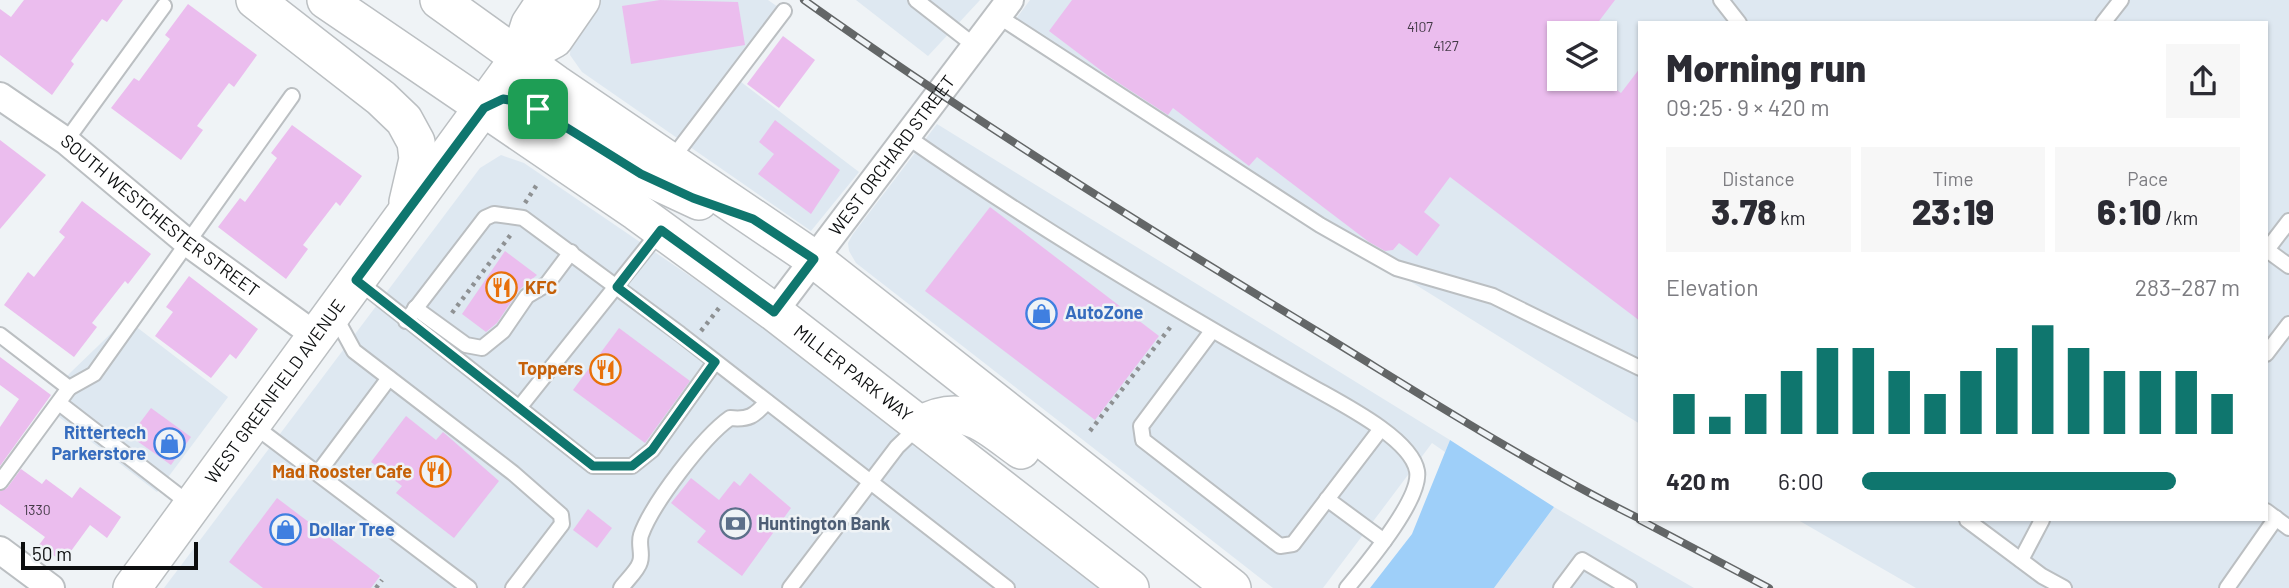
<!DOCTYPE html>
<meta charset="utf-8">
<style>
body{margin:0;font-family:Barlow,sans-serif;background:#f7f7f7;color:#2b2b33;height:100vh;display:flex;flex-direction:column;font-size:26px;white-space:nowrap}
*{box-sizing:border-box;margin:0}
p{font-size:23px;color:#7c7c81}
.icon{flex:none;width:38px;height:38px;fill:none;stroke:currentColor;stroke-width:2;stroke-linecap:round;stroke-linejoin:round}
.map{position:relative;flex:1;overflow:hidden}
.sheet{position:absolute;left:1638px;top:21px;width:630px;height:500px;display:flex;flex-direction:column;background:#fff;border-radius:0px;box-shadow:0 2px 5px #0004}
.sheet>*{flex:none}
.controls{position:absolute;left:1547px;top:21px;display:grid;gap:14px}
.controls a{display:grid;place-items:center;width:70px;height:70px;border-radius:0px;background:#fff;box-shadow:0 2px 5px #0004;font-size:35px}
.scale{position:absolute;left:21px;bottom:18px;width:177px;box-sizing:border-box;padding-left:7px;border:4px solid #0c0e0f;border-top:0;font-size:19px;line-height:24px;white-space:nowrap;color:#0c0e0f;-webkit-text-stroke:5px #eff3f6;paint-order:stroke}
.pin{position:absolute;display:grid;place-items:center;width:60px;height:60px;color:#fff;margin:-30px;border-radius:14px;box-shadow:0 4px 10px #0006}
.round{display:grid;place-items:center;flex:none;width:74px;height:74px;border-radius:0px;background:#f7f7f7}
.summary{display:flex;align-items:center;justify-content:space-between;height:119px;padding:0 28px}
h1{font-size:38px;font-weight:800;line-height:52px}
.metrics{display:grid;grid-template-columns:repeat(3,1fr);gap:10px;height:119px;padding:7px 28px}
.metrics div{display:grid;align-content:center;border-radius:0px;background:#f7f7f7;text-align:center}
.metrics b{font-size:35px;font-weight:800}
.metrics small{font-size:19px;font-weight:400}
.metrics p{font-size:19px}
.chart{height:196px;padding:14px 28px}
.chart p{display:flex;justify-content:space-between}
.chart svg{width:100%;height:126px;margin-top:7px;stroke:#0f766e;stroke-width:6}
ul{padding:0 28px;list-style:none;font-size:23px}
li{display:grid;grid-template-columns:112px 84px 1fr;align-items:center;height:52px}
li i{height:18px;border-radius:9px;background:#0f766e}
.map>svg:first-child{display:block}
.built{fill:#dee8f1;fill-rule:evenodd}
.green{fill:#9ecff9}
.building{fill:#ebbdee}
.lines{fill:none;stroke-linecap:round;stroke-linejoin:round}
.lane-casing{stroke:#bbbfc2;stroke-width:18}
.street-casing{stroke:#bbbfc2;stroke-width:30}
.secondary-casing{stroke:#bbbfc2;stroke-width:40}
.path{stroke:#8e9193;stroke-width:4.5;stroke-dasharray:3.5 5;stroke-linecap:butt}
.lane{stroke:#fff;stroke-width:14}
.street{stroke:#fff;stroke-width:26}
.secondary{stroke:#fff;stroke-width:37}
.rail-casing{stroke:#636667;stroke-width:8}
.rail{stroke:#eff3f6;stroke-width:5;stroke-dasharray:16;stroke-linecap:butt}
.route-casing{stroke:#fff;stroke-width:14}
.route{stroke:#0f766e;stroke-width:9}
.labels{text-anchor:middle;stroke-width:5;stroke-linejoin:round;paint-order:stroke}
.number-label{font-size:14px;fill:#443a47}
.street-label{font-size:18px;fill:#0c0e0f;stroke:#eff3f6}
.food-label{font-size:18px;font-weight:bold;fill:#c56008;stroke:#eff3f6;text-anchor:end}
.shop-label{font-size:18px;font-weight:bold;fill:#366cbe;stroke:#eff3f6;text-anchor:start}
.service-label{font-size:18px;font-weight:bold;fill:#4e5e75;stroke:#eff3f6;text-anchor:start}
</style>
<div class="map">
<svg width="2289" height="588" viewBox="0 0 2289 588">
<rect width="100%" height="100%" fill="#eff3f6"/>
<!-- built -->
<g class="built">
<path d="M594,0H768L778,7L728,72L859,172L811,231L582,72L570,55L571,40Z"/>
<path d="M856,0H980L928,56Z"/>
<path d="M1030,0H2289V588H1916L1798,520H2266V23H1640V424L1007,31ZM1559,33H1605V79H1559Z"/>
<path d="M937,124L1450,440L1445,452L1432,443L1323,588H1273L856,263L849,251L848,243L853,234Z"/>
<path d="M501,155L524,163L756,321L1103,588H164L480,168Z"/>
<path d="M126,319L228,397L157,492L46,407L69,374Z"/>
<path d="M1554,507L1694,588H1494Z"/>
</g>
<!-- green -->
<path class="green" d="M1450,440L1554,507L1494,588H1370L1412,534Z"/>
<!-- building -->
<g class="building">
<path d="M24,0H123L107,22L102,19L71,61L74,64L52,95L0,55V9L11,17Z"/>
<path d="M660,0L738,2L745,45L631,64L622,6Z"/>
<path d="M1072,0H1615L1590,33H1559V79H1603L1621,93L1640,68V321L1450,177L1424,212L1440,225L1417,256L1399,243L1393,250L1385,251L1369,242L1257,157L1249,166L1173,108L1168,115L1111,78L1049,31Z"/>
<path d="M188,4L257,55L234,87L229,83L197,126L203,130L181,160L111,108L134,78L139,81L170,39L165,35Z"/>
<path d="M783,36L815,60L779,108L747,84Z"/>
<path d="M775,120L840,170L811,214L758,174L774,154L759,142Z"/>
<path d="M292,125L362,176L340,206L336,202L303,245L308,249L286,279L218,227L240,198L245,202L277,158L271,153Z"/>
<path d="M0,140L46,175L0,229Z"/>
<path d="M82,201L151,254L128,284L125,281L92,323L97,327L74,357L4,305L28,272L34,277L65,237L59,232Z"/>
<path d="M990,207L1159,336L1095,420L925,291Z"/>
<path d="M505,251L537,275L519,290L497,323L486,332L462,314Z"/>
<path d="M189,276L258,329L236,359L230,354L211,378L155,336L173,312L166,307Z"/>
<path d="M619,328L690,381L645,443L573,390Z"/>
<path d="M0,357L51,395L0,466V427L19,399L0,385Z"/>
<path d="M151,408L191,437L171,465L130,436Z"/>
<path d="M406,416L436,440L443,432L499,481L454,538L396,493L402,486L371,462Z"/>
<path d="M21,469L42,484L46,479L72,498L80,487L121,517L107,538L90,525L63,562L39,545L45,537L0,504V491L7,488Z"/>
<path d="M750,473L791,508L742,576L697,542L706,531L671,503L691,478L719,500L734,481L740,486Z"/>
<path d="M277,498L380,576L371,588H263L229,562Z"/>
<path d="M588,509L612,528L597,548L573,530Z"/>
</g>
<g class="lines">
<defs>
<g id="lane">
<path d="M916,0L975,46"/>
<path d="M1721,0L1739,23"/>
<path d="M998,16L1320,225L1396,268L1493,296L1640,368"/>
<path d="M2103,23L2121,0"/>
<path d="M906,136C1035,226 1170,307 1307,384C1336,401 1411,437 1417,471C1422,499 1365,566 1347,588"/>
<path d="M66,141L164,6"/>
<path d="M671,160L784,11"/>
<path d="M2267,250L2289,266"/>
<path d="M2266,251L2289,221"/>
<path d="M358,281L593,466H632L652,450L715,362"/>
<path d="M415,308L466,345L482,348L503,331L527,296L547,284L571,252"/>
<path d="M335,316L354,351L513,473L561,515L562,524L513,588"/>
<path d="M406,321L485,218L494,214L523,218L680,334L1007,588"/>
<path d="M1212,331L1141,426L1143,440L1280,546L1293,544L1380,430"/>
<path d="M0,335L69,388L0,482"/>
<path d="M2266,354L2289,324"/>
<path d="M69,388L94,374L292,96"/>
<path d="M59,403L191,505"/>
<path d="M519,408L660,231"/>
<path d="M253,425L469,588"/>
<path d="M318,473L389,378"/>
<path d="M1327,499L1384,541"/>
<path d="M2266,511L2289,528"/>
<path d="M1967,520L2042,576L2064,588"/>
<path d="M2021,560L2042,520"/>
<path d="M621,588C626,581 638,570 640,562C643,554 638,544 641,535C652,504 703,437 730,418C749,420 754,416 767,402"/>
<path d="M790,588L897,447L919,426"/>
<path d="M1561,588L1582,560L1629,588"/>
<path d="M2227,588L2276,518"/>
</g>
<g id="street">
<path id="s1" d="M0,96L66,141L188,243L316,336"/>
<path id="s2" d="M774,312L1010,0"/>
<path d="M0,550L51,588"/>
</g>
<g id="secondary">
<path d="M255,0L381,98L404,120L416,142L418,159L408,202"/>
<path id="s3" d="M326,0L637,212L774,312L1130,588"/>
<path d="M439,0L556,84L814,259L1232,588"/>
<path d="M519,58L554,39L581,0"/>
<path d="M484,108L503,99L527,103L641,174L699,201"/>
<path d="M920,425C964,401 985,424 1021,450"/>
<path id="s4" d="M132,588L519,58L530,24L546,0"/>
</g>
</defs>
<!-- lane casing -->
<use href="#lane" class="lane-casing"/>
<!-- street casing -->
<use href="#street" class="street-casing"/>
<!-- secondary casing -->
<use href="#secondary" class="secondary-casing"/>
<!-- path -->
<g class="path">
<path d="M525,203L538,183"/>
<path d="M452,313L512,233"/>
<path d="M701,331L719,308"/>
<path d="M1090,431L1172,325"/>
<path d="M376,588L382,580"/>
</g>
<!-- lane -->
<use href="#lane" class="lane"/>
<!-- street -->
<use href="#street" class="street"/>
<!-- secondary -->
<use href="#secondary" class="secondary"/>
<defs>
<g id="rail">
<path d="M804,0C971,119 1145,227 1320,333C1425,397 1529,464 1640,519"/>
<path d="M1640,520L1769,588"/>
</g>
</defs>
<!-- rail casing -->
<use href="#rail" class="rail-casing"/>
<!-- rail -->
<use href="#rail" class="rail"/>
</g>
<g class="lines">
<defs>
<path id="route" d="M503,99L527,103L641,174L693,198L753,219L814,259L774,312L661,230L617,287L715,362L652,450L632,466H593L356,280L484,108Z"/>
</defs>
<!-- route casing -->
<use href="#route" class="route-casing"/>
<!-- route -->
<use href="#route" class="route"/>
</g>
<!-- icons -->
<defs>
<symbol id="restaurant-ring" viewBox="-11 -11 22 22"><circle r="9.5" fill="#eff3f6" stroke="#e8710a" stroke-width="1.5"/><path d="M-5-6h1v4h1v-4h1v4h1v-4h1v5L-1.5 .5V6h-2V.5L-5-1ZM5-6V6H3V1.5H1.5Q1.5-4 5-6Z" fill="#e8710a"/></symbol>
<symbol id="shop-ring" viewBox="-11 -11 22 22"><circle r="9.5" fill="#eff3f6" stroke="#3f7fe0" stroke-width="1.5"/><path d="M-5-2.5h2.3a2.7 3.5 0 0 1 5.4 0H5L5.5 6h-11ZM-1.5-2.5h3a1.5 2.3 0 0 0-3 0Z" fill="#3f7fe0"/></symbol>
<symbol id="bank-ring" viewBox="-11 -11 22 22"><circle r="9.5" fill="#eff3f6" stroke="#5c6f8a" stroke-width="1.5"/><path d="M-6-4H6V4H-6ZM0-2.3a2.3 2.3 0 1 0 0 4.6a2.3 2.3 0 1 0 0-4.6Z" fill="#5c6f8a"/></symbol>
</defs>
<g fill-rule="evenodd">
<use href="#restaurant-ring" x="484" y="270" width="35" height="35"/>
<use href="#shop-ring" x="1024" y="296" width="35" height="35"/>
<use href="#restaurant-ring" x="588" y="352" width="35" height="35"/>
<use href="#shop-ring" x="152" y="426" width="35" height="35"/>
<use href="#restaurant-ring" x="418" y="454" width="35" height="35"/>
<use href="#bank-ring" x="718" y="506" width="35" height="35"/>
<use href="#shop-ring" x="268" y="512" width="35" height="35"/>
</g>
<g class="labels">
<!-- number labels -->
<g class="number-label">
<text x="1420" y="32">4107</text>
<text x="1446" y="51">4127</text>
<text x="37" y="515">1330</text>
</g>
<!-- street labels -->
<g class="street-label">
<text dy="6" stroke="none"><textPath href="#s2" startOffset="196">WEST ORCHARD STREET</textPath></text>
<text dy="6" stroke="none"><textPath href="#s1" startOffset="200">SOUTH WESTCHESTER STREET</textPath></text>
<text dy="6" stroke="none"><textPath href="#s3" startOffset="646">MILLER PARK WAY</textPath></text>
<text dy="6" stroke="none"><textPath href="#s4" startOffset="243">WEST GREENFIELD AVENUE</textPath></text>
</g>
<!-- food labels -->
<g class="food-label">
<text x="525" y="294" text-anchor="start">KFC</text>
<text x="583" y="375">Toppers</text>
<text x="412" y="478">Mad Rooster Cafe</text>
</g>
<!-- shop labels -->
<g class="shop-label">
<text x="1065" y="319">AutoZone</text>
<text x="146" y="439" text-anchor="end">Rittertech<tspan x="146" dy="21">Parkerstore</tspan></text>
<text x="309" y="536">Dollar Tree</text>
</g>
<!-- service labels -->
<g class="service-label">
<text x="758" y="530">Huntington Bank</text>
</g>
</g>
</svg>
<div class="controls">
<a><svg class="icon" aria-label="layers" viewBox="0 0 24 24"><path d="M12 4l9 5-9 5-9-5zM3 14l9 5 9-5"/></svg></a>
</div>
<div class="scale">50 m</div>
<div class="pin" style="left:538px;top:109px;background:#1e9e55"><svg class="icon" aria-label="arrive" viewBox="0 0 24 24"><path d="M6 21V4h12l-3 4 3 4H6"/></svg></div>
<section class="sheet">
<div class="summary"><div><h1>Morning run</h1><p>09:25 · 9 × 420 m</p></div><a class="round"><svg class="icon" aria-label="share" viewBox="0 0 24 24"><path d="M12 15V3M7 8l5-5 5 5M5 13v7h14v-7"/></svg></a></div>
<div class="metrics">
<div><p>Distance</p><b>3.78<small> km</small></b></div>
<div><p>Time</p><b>23:19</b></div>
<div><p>Pace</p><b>6:10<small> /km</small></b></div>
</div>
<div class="chart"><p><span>Elevation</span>283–287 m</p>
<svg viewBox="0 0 160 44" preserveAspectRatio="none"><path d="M5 44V30M15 44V38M25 44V30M35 44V22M45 44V14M55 44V14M65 44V22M75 44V30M85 44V22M95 44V14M105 44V6M115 44V14M125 44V22M135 44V22M145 44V22M155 44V30"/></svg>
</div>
<ul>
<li><b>420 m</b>6:00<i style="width:83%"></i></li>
</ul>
</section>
</div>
